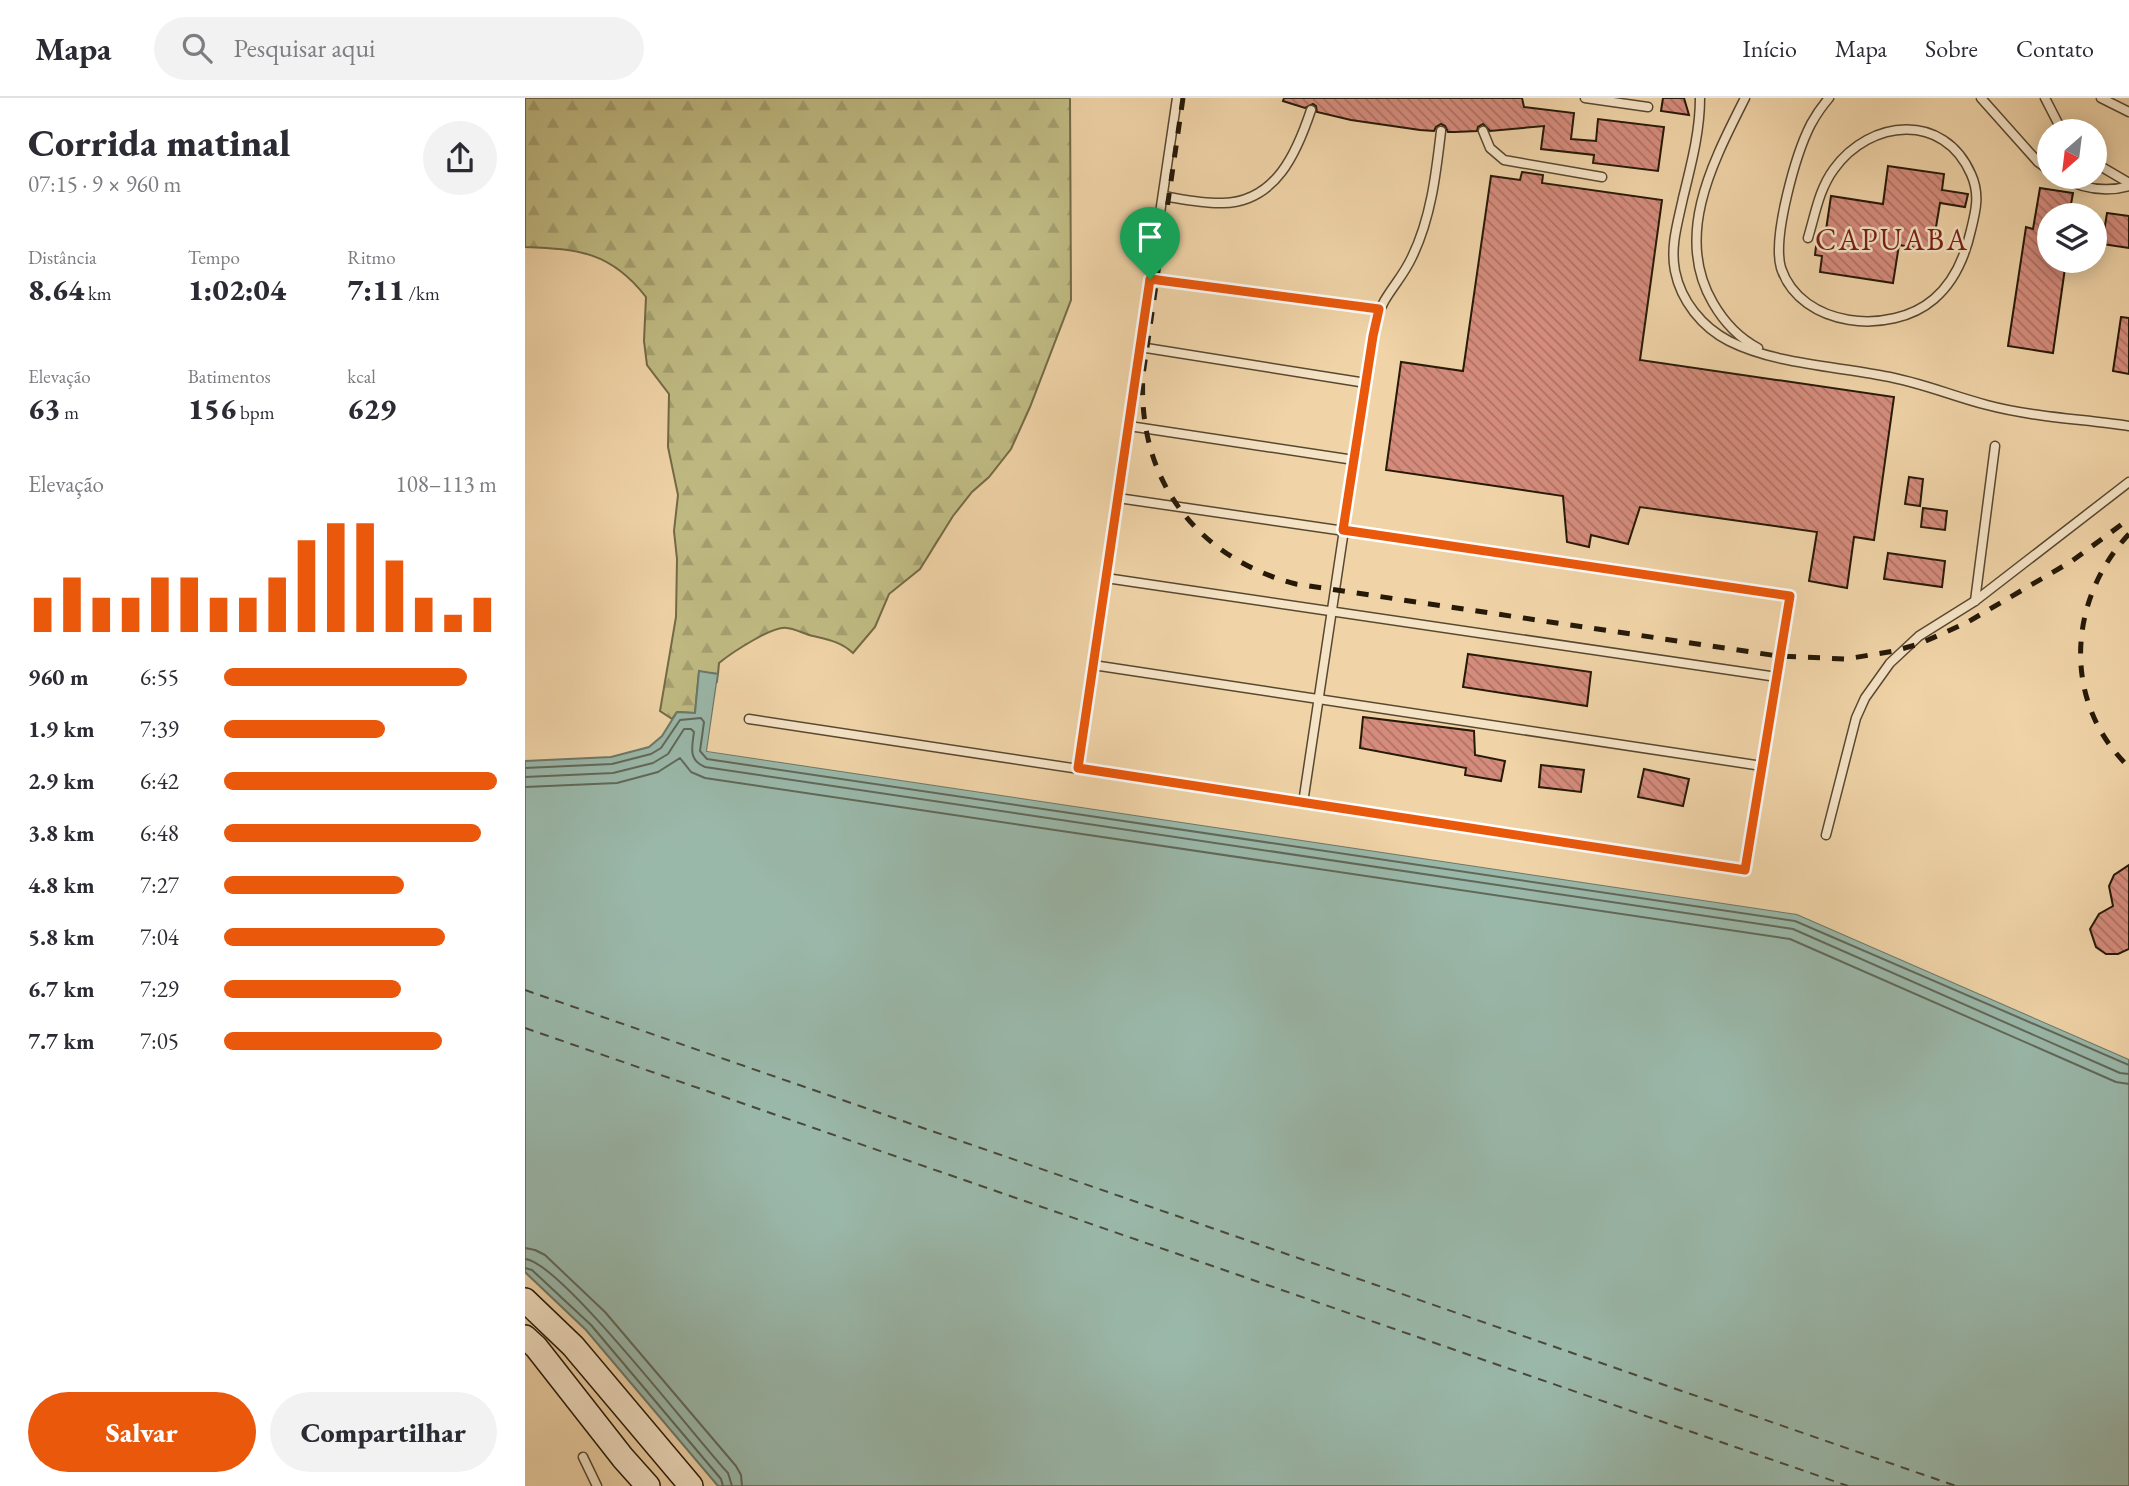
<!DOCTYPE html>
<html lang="pt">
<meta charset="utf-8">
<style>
body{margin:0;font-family:"EB Garamond",serif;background:#f2f2f3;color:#2b2b33;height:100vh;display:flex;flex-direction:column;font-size:26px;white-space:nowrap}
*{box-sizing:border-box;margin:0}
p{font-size:23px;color:#7c7c81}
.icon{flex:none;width:38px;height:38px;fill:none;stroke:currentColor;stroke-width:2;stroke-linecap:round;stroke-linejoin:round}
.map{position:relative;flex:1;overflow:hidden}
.side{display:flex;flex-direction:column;background:#fff;width:525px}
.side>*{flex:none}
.needle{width:46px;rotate:208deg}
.tools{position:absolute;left:1512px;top:21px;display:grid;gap:14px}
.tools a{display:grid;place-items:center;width:70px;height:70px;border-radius:50%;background:#fff;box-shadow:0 4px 18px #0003;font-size:35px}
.pin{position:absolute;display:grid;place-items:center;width:60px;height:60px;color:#fff;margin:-72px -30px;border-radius:50% 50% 50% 0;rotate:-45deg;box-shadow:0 0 7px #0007}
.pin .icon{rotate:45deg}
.round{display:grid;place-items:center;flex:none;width:74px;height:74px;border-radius:37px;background:#f2f2f3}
.head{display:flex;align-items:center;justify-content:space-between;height:119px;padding:0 28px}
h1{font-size:38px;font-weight:800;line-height:52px}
.figures{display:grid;grid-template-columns:repeat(3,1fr);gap:10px;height:119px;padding:7px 28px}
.figures div{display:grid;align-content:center}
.figures b{font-size:30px;font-weight:800}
.figures small{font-size:19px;font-weight:400}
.figures p{font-size:19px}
.chart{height:196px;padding:14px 28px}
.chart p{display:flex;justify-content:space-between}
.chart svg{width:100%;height:126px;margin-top:7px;stroke:#ea580c;stroke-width:6}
.action{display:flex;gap:14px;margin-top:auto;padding:14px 28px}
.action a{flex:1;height:80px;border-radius:42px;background:#ea580c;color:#fff;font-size:28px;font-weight:800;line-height:80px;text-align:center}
.action a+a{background:#f2f2f3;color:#2b2b33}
ul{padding:0 28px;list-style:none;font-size:23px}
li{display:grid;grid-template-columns:112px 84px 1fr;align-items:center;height:52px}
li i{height:18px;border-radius:9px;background:#ea580c}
header{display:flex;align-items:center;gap:42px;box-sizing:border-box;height:98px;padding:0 35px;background:#fff;border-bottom:2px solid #e1e1e2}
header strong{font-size:33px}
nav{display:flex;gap:38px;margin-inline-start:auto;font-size:24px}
.search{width:490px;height:63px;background:#f2f2f3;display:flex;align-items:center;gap:18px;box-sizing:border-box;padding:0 24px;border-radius:38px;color:#7c7c81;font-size:26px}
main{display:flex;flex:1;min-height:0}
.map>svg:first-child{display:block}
.forest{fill:url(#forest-firs);stroke:#736a46;stroke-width:2}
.water{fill:#9ab8aa;stroke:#6c7869;stroke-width:2}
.pier{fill:#f0d4a8}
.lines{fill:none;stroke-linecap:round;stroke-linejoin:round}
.shore{stroke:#606859;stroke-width:2}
.ferry{stroke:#494939;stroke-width:2;stroke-dasharray:9 7;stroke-linecap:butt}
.building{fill:url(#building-back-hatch);stroke:#261908;stroke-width:2}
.lane-casing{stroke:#584830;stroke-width:11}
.secondary-casing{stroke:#261908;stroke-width:26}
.lane{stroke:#f5e3c6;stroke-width:8}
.secondary{stroke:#f5e3c6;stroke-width:23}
.rail{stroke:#261908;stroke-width:5;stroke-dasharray:12 12;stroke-linecap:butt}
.route-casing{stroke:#fff;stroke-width:14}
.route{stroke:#ea580c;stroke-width:9}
.labels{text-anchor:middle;stroke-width:5;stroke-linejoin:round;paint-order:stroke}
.quarter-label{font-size:30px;letter-spacing:2px;fill:#7a1f14;stroke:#f5e3c6}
</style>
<header>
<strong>Mapa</strong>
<div class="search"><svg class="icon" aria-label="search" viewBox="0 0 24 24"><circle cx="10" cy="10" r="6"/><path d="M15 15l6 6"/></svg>Pesquisar aqui</div>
<nav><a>Início</a><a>Mapa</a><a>Sobre</a><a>Contato</a></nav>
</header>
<main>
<section class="side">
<div class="head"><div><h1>Corrida matinal</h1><p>07:15 · 9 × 960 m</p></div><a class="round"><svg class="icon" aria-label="share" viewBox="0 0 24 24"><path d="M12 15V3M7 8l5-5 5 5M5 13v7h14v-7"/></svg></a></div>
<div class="figures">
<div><p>Distância</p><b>8.64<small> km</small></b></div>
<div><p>Tempo</p><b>1:02:04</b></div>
<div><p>Ritmo</p><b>7:11<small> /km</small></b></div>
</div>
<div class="figures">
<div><p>Elevação</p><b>63<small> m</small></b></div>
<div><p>Batimentos</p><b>156<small> bpm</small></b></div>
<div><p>kcal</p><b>629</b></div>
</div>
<div class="chart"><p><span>Elevação</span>108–113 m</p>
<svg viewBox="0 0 160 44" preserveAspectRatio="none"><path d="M5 44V32M15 44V25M25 44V32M35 44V32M45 44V25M55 44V25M65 44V32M75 44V32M85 44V25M95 44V12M105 44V6M115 44V6M125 44V19M135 44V32M145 44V38M155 44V32"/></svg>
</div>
<ul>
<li><b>960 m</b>6:55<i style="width:89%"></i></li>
<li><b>1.9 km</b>7:39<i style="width:59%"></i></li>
<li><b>2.9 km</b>6:42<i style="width:100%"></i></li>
<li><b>3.8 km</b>6:48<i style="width:94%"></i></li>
<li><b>4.8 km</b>7:27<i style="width:66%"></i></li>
<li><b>5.8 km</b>7:04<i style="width:81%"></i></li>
<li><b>6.7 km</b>7:29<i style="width:65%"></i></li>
<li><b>7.7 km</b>7:05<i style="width:80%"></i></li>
</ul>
<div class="action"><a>Salvar</a><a>Compartilhar</a></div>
</section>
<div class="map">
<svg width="1604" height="1388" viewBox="0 0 1604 1388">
<defs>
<pattern id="forest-firs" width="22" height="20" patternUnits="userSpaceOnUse" patternTransform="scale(1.75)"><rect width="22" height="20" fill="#c0bb83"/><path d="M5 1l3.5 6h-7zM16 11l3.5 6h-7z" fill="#a5a070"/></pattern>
<pattern id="building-back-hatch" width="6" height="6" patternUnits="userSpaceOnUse" patternTransform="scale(1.75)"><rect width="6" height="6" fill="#d68c7d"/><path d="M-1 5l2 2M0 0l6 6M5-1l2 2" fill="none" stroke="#ad7264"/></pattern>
</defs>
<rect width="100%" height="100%" fill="#f0d4a8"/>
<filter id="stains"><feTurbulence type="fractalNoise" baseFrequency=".00286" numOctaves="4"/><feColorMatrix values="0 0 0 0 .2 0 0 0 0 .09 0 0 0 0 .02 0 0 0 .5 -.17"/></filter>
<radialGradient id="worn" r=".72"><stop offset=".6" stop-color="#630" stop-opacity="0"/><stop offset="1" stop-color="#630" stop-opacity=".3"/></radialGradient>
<!-- forest -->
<path class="forest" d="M0,0H545L546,202L505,309L486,351L464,379L447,394L428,418L395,471L364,496L350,529L328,555C316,544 305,542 288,538C279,536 271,531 262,530C248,527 205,556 194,565L193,576L174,574L170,615L152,614L147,621L135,613L151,519L152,461L149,433L153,397L143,349L144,296L122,267L119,243L121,199C86,154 54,151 0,149Z"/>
<!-- water -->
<path class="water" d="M174,573L193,576L182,653L1272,816L1604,961V1388H193L61,1232L0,1174V663L86,659L124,649L137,638L152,614L170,615Z"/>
<!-- pier -->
<path class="pier" d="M192,585L195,586L186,650L1273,813L1604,957V961L1272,816L182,653Z"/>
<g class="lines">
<!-- shore -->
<g class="shore">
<path d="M0,670L87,666L126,656L136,650L155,622L176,620L179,624L175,653L182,661L1270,823L1604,967"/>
<path d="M0,679L88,675L128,665L143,656L159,631H166L169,634C167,649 163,662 180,669L1268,831L1595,975L1604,976"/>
<path d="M0,689L92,685L133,674L155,660L166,674L180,680L1265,841L1591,984L1604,986"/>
<path d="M0,1150L10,1152L20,1157L80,1214L211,1368L216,1377L217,1388"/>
<path d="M0,1161C35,1163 170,1340 203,1375L207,1388"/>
<path d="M0,1170L7,1172L66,1227L196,1381L198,1388"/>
</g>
<!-- ferry -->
<g class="ferry">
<path d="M0,892L1431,1388"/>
<path d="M0,930L1323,1388"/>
</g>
</g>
<!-- building -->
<g class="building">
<path d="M759,0H997L999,9L1049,15L1046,41L1071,43L1073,21L1139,29L1133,73L1068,65L1069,57L1016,51L1019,28L965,33L958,26L953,29L952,33L930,34H923L920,28L916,26L911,29L909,33L895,32L826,22L792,14L791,8L788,6L780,10L758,3Z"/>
<path d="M1138,0H1159L1164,17L1136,13Z"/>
<path d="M1363,68L1419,76L1417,92L1443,96L1440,109L1415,105L1407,153L1374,147L1368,185L1295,174L1297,158L1290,157L1292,140L1295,134L1301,132L1306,98L1358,106Z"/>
<path d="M997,74L1018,77L1017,85L1137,102L1115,262L1369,299L1349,442L1329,439L1322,490L1284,483L1292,434L1115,409L1103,446L1066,437L1064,449L1042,444L1038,398L861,372L876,264L938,273L966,78L995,82Z"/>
<path d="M1515,90L1548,95L1544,117H1524V163H1541L1528,255L1483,248L1501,129L1508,131Z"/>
<path d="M1582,115L1604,118V150L1577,146Z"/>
<path d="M1596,219L1604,220V276L1588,273Z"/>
<path d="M1384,379L1398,381L1395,408L1380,406Z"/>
<path d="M1398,410L1422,413L1420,432L1396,429Z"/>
<path d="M1363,455L1420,463L1417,489L1359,481Z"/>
<path d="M943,556L1066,574L1062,608L938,589Z"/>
<path d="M838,619L949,633L950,657L980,663L976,683L940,677L941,670L835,650Z"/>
<path d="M1016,667L1059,672L1056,694L1014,689Z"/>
<path d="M1119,671L1164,681L1158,708L1113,699Z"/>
<path d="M1604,767V851L1593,856H1581L1571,849L1565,831L1574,816L1588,808L1584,788L1589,777Z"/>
</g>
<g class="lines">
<defs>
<g id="lane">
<path d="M1060,0L1123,9"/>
<path d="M1175,0C1175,34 1166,67 1158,100C1153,124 1145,148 1150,173C1156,203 1177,229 1204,243C1250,266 1308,268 1359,278C1395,284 1427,298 1462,307C1507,319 1557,321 1604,328"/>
<path d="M1220,0C1189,62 1148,137 1188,205C1199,224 1214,240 1233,250"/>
<path d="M1456,0L1513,64L1524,72"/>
<path d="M1520,0L1537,33"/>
<path d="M1576,0L1604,14"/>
<path d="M958,33L965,50L979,62L1077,79"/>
<path d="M1570,65L1604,85"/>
<path d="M1535,79C1556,90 1580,95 1604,88"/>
<path d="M638,98C657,101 679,106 698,105C751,104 772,54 786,12"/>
<path d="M1283,140C1290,117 1294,91 1309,71C1345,21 1419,14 1446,76C1455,96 1451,112 1446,132C1440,159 1430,183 1409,201C1366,238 1276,230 1256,170C1247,139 1271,55 1286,26C1291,17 1297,8 1304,0"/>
<path d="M625,181L854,211"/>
<path d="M615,249L841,285"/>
<path d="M604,328L829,362"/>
<path d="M581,480L1252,579"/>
<path d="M1450,503L1470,348"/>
<path d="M568,567L1237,668"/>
<path d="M224,621L1220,772L1265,498L593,400"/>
<path d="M553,670L652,0"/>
<path d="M778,705L850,225C859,195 875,185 887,159C906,120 911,76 916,33"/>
<path d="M1301,737L1331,620L1340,600L1365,565L1394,538L1450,503L1604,384"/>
<path d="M58,1359L72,1388"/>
</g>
<g id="secondary">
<path d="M0,1202L48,1248L166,1388"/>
<path d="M0,1239L11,1249L98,1360L123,1388"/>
</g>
</defs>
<!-- lane casing -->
<use href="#lane" class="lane-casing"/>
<!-- secondary casing -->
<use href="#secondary" class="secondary-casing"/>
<!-- lane -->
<use href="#lane" class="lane"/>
<!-- secondary -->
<use href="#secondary" class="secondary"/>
<!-- rail -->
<g class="rail">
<path d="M658,0L618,277C612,381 671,460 771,486L1253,558L1321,561L1369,553L1394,546L1441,525L1547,463L1604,421"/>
<path d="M1604,436C1543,501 1536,604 1604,669"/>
</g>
</g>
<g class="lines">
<defs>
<path id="route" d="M625,181L854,211L848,238L818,432L1265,498L1220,772L553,670Z"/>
</defs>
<!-- route casing -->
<use href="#route" class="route-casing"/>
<!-- route -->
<use href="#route" class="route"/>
</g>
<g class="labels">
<!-- quarter labels -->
<g class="quarter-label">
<text x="1367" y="152">CAPUABA</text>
</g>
</g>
<rect width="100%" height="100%" filter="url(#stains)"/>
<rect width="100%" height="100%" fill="url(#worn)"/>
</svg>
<div class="tools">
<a><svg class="needle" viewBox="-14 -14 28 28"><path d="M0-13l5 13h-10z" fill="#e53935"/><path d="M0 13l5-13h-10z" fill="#7c7c81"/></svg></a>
<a><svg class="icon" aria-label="layers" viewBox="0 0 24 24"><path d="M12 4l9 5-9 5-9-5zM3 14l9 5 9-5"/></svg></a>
</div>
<div class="pin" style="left:625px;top:181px;background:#1e9e55"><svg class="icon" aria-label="arrive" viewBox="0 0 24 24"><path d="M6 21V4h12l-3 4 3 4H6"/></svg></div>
</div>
</main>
